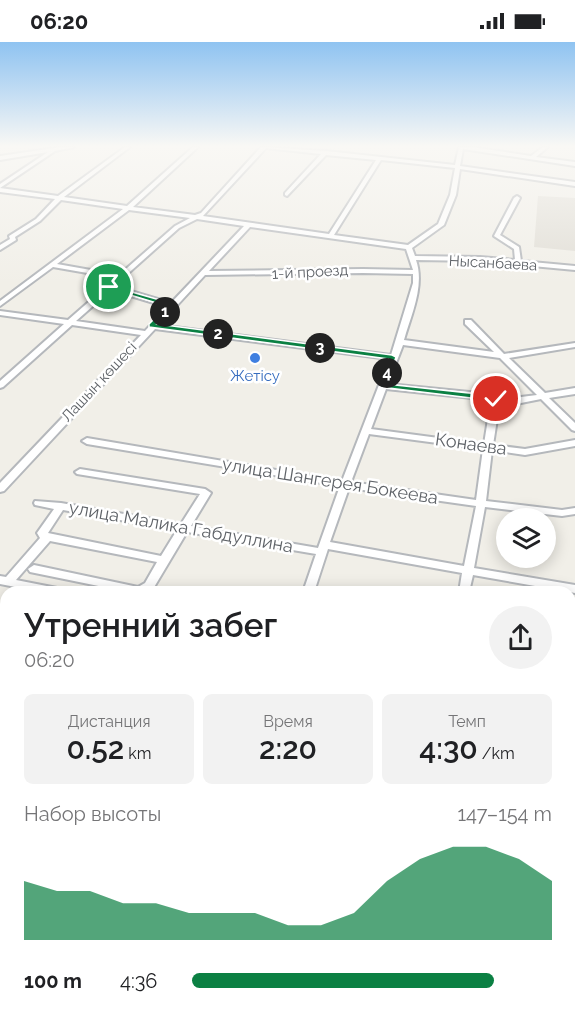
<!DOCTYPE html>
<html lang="ru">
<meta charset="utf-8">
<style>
body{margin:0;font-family:Raleway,sans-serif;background:#f2f2f2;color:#202124;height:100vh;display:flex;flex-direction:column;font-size:22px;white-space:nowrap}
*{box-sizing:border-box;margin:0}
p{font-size:20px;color:#757577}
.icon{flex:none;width:33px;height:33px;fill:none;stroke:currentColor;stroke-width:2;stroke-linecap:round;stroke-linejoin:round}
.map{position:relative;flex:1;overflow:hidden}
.panel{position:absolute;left:0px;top:544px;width:576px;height:430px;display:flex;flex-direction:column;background:#fff;border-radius:18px 18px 0 0;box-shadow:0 3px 15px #0003}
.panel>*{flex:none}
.fabs{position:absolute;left:496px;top:466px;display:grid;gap:12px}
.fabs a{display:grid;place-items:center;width:60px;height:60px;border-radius:50%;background:#fff;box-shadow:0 3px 15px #0003;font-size:30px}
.pin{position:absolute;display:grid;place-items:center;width:51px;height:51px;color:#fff;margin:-26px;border:3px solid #fff;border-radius:50%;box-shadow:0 2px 6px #0007}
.km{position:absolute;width:30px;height:30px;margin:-15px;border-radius:50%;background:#222;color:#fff;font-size:16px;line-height:30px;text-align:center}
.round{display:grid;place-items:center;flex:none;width:63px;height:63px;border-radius:32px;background:#f2f2f2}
.head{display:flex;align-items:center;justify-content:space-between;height:102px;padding:0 24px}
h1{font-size:33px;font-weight:600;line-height:45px}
.stats{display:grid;grid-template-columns:repeat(3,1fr);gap:9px;height:102px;padding:6px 24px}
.stats div{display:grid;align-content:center;border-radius:9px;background:#f2f2f2;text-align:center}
.stats b{font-size:30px;font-weight:600}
.stats small{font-size:16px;font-weight:400}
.stats p{font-size:16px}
.chart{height:168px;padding:12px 24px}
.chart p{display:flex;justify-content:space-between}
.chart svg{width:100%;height:108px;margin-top:6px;fill:#0b8043;opacity:.7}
ul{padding:0 24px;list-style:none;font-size:20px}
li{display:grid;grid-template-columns:96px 72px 1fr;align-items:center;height:45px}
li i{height:15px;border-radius:8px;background:#0b8043}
.status{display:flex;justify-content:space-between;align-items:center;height:42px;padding:0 30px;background:#fff;direction:ltr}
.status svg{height:16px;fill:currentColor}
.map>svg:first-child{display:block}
.education{fill:#e1ded6}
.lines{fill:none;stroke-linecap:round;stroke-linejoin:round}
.minor-casing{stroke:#b5b8bc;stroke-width:4}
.minor{fill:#fff;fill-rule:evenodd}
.route{fill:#0b8043;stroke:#fff;stroke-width:1.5}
.shop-dot{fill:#3f7fe0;stroke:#fff;stroke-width:2}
.labels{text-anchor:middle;stroke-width:5;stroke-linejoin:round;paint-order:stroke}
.far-street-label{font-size:15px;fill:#5f6368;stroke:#fff}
.far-shop-label{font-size:15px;fill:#366cbe;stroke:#fff}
.street-label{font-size:18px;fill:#5f6368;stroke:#fff}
</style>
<div class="status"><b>06:20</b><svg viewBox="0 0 49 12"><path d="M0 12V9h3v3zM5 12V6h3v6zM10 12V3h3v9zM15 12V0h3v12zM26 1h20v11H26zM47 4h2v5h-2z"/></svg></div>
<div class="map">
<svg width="575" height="974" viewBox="0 0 575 974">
<rect width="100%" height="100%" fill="#f1efe8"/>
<!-- education -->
<path class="education" d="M538,154L575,156V209L534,205Z"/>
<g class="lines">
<defs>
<g id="minor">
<path d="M61,105H74L55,109L0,146V142L48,110L0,118V114Z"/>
<path d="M125,105H130L64,155L127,164L193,105H198L133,165L195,173L201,171L261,105L326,109L455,123L459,105H472L531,114L543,105H548L536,115L575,120V124L463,107L460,124L575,140V144L460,127L456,153L444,183L412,206L415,214L480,215L515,218L514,207L494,194L514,156L517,154L520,156L500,193L519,205L521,219L575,224V228L480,219L416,218C425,244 411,273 404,298L494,310L465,282V278H471L504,312L575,301V305L509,316L545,351L575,346V352L549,356L575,381V389L572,388L541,357L521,361L500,358L493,403L525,407L575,398V404L525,413L492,408L486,459L562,468L575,466V472L562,474L485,465L474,526L575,543V551L473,533L469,550H459L462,531L328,507L314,550H303L316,512L187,490L153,547L146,550H128L30,530L28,527L34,523L138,545L145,541L157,520L50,499L16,538L57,546L61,547L62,550H41L0,542V534L6,535L40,496L37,491L54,467L35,463L34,461L35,459L61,461L181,482L200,452L77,432L75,430L80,427L205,447L211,451L191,484L318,506L340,444L87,402L82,399L87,396L342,439L389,317L155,287L4,449L0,450V441L141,293L72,283L3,345L0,346V339L64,282L0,273V269L68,278L116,236L53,225L0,264V259L123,167L61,158L40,179L15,195L16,198L0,208V203L10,197L9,194L36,177L55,157L0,150V146L58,154ZM266,106L321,112L285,151V153L287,154L326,113L376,118L329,192L203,174ZM381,118L455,126L450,153L438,182L408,203L334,193ZM129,168L190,176L175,184L119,233L57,222ZM197,177L244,184L171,261L114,244L179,186ZM250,185L406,207L413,228L363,227L209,229ZM363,231L413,232V241L391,313L159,283L205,233ZM111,248L167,265L145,289L76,279ZM403,303L500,316L537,353L521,355L388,342ZM386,347L491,358L484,402L371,387ZM369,392L483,407L476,458L351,440ZM349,446L476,464L464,524L330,500ZM63,468L177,488L161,514L48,491Z"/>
<path d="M0,672L6,673V683L0,682Z"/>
<path d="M570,823L575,824V838L570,837Z"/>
<path d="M0,871L6,873V889L0,887Z"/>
<path d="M139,969H157L155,974H137Z"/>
<path d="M209,969H244L246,974H211Z"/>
<path d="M394,969H412L411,974H393Z"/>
</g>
</defs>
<!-- minor casing -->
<use href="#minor" class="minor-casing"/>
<!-- minor -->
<use href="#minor" class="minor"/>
</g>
<!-- sky -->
<linearGradient id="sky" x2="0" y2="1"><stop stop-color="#8fc3f1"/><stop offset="0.43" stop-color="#f9f8f5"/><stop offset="1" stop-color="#f9f8f5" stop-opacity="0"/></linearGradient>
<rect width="575" height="242" fill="url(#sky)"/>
<!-- route -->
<path class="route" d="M107,243L174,262V265L157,282L392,313L396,315L387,342L496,354L500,357L496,359L380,345L388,317L149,285V282L167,264L107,246Z"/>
<!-- markers -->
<circle class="shop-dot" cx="255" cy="316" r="6"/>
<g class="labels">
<!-- far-street labels -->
<g class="far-street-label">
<text transform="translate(493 221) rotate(3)" y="5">Нысанбаева</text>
<text transform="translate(310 230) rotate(-3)" y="5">1-й проезд</text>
<text transform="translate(99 340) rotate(-47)" y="5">Лашын көшесі</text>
</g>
<!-- far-shop labels -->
<g class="far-shop-label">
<text x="255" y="339">Жетісу</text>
</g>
<!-- street labels -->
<g class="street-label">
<text transform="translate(471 402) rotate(8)" y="6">Конаева</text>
<text transform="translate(330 439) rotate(9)" y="6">улица Шангерея Бокеева</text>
<text transform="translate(181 485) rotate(10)" y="6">улица Малика Габдуллина</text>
</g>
</g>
</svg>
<div class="fabs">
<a><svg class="icon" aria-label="layers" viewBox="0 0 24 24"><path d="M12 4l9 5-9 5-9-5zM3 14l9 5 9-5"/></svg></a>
</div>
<div class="pin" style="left:109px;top:245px;background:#1e9e55"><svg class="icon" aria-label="arrive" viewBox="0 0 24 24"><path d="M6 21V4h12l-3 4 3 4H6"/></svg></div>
<div class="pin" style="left:496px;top:357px;background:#d93025"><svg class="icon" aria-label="check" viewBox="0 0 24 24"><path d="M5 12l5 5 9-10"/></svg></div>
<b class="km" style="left:165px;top:270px">1</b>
<b class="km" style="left:218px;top:292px">2</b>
<b class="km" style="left:320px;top:306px">3</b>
<b class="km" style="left:387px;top:331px">4</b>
<section class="panel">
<div class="head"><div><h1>Утренний забег</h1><p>06:20</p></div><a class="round"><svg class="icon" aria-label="share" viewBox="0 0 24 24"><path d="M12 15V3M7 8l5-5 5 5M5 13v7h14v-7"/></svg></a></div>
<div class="stats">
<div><p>Дистанция</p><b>0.52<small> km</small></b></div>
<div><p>Время</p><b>2:20</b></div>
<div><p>Темп</p><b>4:30<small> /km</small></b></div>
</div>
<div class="chart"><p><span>Набор высоты</span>147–154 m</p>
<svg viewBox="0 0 160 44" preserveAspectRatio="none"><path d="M0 44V20L10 24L20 24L30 29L40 29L50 33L60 33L70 33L80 38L90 38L100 33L110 20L120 11L130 6L140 6L150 11L160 20V44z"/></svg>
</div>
<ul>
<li><b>100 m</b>4:36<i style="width:84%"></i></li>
</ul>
</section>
</div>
